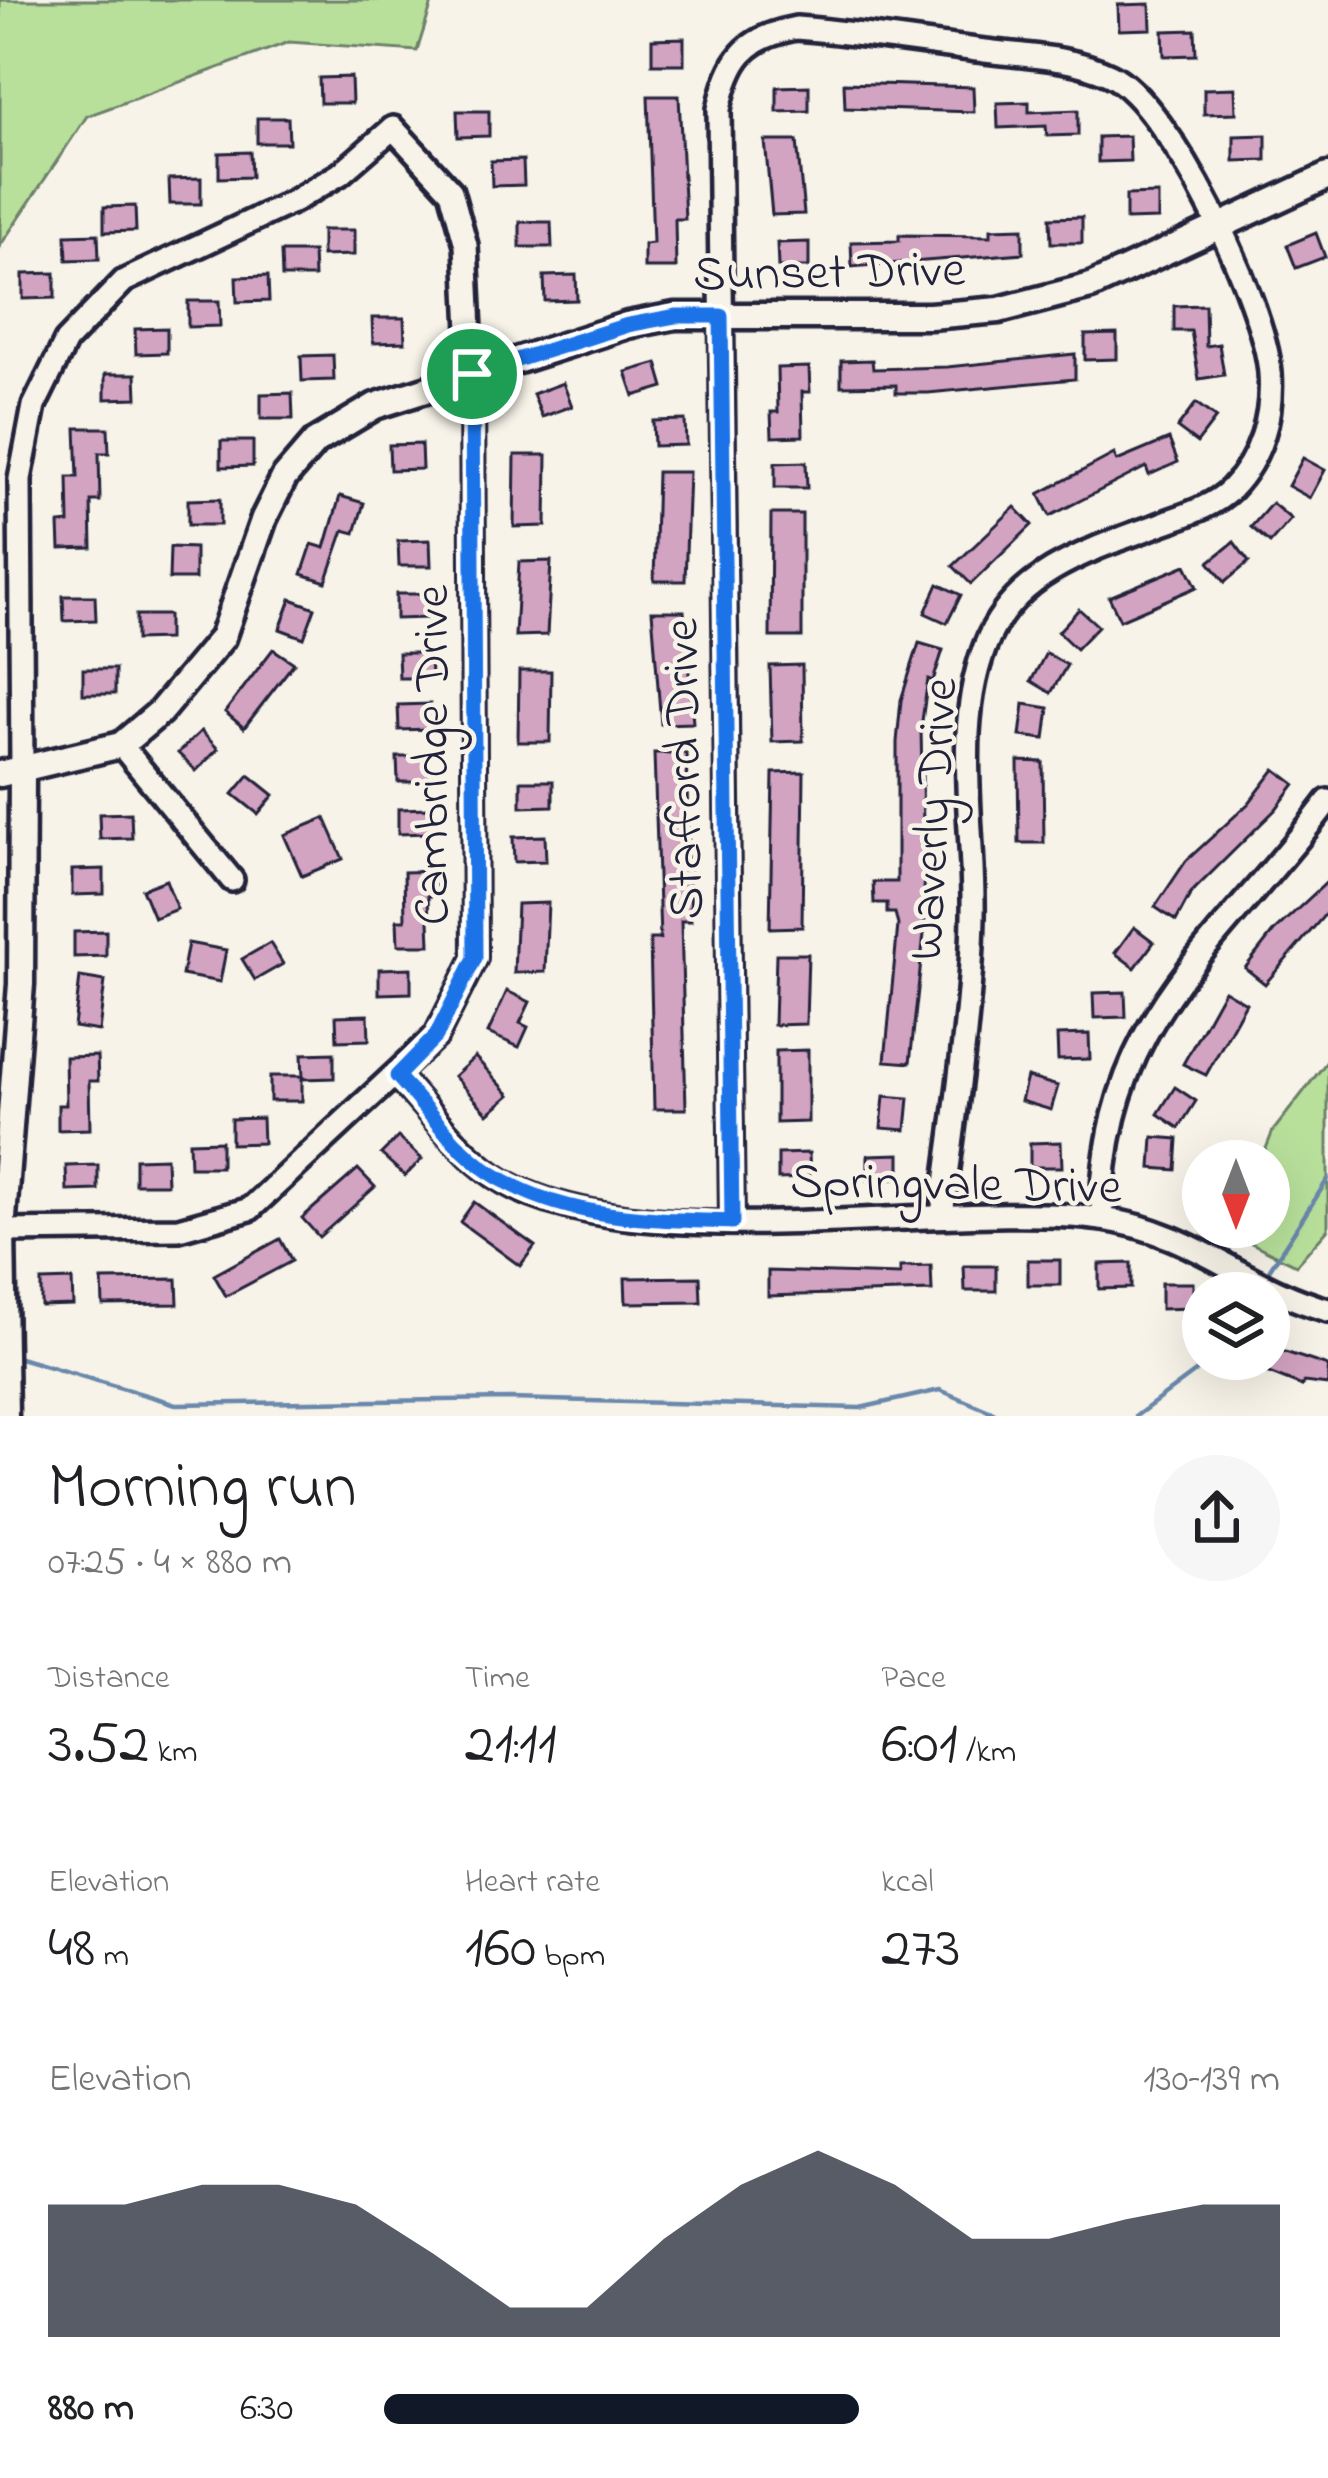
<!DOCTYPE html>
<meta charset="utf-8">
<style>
body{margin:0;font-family:"Indie Flower",sans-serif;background:#f6f6f6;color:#202124;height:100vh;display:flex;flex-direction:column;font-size:45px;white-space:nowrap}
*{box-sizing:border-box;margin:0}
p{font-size:39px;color:#757577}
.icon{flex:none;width:66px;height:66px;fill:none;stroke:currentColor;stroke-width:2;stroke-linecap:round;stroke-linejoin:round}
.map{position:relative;height:1416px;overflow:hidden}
.details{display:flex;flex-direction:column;background:#fff;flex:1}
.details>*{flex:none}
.needle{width:78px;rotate:180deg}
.fabs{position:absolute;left:1182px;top:1140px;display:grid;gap:24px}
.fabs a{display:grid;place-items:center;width:108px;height:108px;border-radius:50%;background:#fff;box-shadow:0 12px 48px #0002;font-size:60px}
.pin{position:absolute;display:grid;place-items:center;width:102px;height:102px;color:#fff;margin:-51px;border:6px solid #fff;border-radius:50%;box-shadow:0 3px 12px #0007}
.round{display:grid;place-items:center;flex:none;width:126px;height:126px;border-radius:63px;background:#f6f6f6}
.overview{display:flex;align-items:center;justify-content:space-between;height:204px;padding:0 48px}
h1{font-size:66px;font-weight:600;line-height:90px}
.metrics{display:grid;grid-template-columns:repeat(3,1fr);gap:18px;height:204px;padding:12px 48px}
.metrics div{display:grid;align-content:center}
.metrics b{font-size:60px;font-weight:600}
.metrics small{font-size:33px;font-weight:400}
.metrics p{font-size:33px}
.chart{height:336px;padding:24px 48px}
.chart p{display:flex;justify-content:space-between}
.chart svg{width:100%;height:216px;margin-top:12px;fill:#111827;opacity:.7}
ul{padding:0 48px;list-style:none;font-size:39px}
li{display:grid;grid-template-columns:192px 144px 1fr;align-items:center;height:90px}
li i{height:30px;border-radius:15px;background:#111827}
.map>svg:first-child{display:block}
.green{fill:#b8e09b;stroke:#6d816b;stroke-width:3}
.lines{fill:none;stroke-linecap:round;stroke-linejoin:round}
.stream{stroke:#6b88ac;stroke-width:4.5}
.building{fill:#d3a3c2;stroke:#22223b;stroke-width:3}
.minor-casing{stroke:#22223b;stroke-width:30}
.tertiary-casing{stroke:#22223b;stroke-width:33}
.minor{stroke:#f7f3e8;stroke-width:21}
.tertiary{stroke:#f7f3e8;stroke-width:24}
.route-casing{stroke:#fff;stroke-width:24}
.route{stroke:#1a73e8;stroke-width:15}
.labels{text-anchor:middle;stroke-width:9;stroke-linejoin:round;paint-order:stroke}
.street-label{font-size:51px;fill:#22223b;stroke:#f7f3e8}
</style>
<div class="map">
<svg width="1328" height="1416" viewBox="0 0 1328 1416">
<rect width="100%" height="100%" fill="#f7f3e8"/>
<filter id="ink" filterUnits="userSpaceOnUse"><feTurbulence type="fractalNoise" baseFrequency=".00833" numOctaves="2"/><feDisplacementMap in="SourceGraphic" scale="24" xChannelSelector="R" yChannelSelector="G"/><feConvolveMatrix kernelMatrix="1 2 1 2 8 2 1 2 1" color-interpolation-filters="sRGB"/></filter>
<g filter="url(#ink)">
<!-- green -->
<g class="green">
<path d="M0,0H433L417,51L289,42L87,116L0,246Z"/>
<path d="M1328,1060V1229L1296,1265L1233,1234L1235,1227H1269V1161H1261L1273,1131Z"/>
</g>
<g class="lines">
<!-- stream -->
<g class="stream">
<path d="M1266,1275L1328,1179"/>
<path d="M13,1356L176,1404L510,1399L860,1408L940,1390L1001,1416"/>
<path d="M1136,1416L1213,1359"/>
</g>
</g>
<!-- building -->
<g class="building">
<path d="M1150,4L1151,29L1119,30L1118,5Z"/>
<path d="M1195,30L1196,55L1164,56L1163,31Z"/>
<path d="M684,38V64H652V39Z"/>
<path d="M351,77L352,103H320L319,78Z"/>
<path d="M844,83L973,87L974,112L845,108Z"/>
<path d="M809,86V111L777,112V87Z"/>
<path d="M1235,88L1236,113L1204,114V89Z"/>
<path d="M648,96H679L685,219H675L676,268H644V244L653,243Z"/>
<path d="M1029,102V112L1078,110V135L1047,136L1046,126L998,128L997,103Z"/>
<path d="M457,111H489V136L458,137Z"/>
<path d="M257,118H288L289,143H257Z"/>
<path d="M1266,135V160L1234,161V136Z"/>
<path d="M1129,136L1130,161L1098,162V137Z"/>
<path d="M765,141H797L804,214L772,215Z"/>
<path d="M250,152L251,177L219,178V153Z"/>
<path d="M523,160L524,185L492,186L491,161Z"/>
<path d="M201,178V204H170L169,179Z"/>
<path d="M1158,194V219L1126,220V195Z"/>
<path d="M135,206L136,231L104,232V207Z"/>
<path d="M1082,217V243H1051L1050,218Z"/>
<path d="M520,222H551L552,247H520Z"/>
<path d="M1023,228V253L852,267L851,242L899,241V235L991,236V229Z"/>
<path d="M322,230H354V255L322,256Z"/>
<path d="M1316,233L1325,257L1296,268L1287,245Z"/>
<path d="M98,234L99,259L67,260L66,235Z"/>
<path d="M809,242V267H778L777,243Z"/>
<path d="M281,252H313L314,277H282Z"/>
<path d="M55,273V298L23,299V274Z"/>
<path d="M576,275L577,300L545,301L544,276Z"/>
<path d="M268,276L269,301L237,302L236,277Z"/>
<path d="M188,301H219L220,326L188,327Z"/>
<path d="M1205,305L1206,346L1219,344L1224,375L1199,379L1191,331H1174V306Z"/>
<path d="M372,318H404L405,342L373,343Z"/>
<path d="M167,328V353L136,354L135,329Z"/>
<path d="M1117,334V359L1085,360V335Z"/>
<path d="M1075,354V379L928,393H896V385L841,386V361L872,360L873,369L947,367Z"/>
<path d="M333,355L334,380L302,381L301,356Z"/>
<path d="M657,363L664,387L634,396L626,372Z"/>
<path d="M809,367L810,392H802L803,436L772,437L771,412H778L777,368Z"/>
<path d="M105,374H136L137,398L105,399Z"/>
<path d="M563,383L572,406L542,417L533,394Z"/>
<path d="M292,393L293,419H261V394Z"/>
<path d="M1196,403L1216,418L1197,443L1177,428Z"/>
<path d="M685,420L686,445L654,446L653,421Z"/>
<path d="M76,428H108L109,453H99L100,501H91L92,548L60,549L59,524L69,523L68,477H78Z"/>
<path d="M1169,439L1178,462L1149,475L1146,467L1050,516L1039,494L1114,454L1117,461Z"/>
<path d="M221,441H253V466L221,467Z"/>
<path d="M421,444L422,469L390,470L389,445Z"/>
<path d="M515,455H547L546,526L514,527Z"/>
<path d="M1303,458L1325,470L1310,498L1288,486Z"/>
<path d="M806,462L807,488H775V463Z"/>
<path d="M657,472H689L685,581H654Z"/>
<path d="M340,496L364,503L355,533L344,530L326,582L302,574L312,544L325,548Z"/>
<path d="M220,499V525H188V500Z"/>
<path d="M1272,503L1291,519L1270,543L1251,527Z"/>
<path d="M1015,507L1032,525L971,584L953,566Z"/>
<path d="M771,514H802V637H770Z"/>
<path d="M430,540L431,566H399L398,541Z"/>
<path d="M1234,542L1249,562L1225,582L1209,562Z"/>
<path d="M170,547L195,548V579H169Z"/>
<path d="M551,561L547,635L515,636L519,562Z"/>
<path d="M1186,565L1197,587L1120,620L1109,597Z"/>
<path d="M938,584L961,595L947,623L925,613Z"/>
<path d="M396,594H428V618L396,619Z"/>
<path d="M63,596H95L96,620L64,621Z"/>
<path d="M291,599L315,608L304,638L280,629Z"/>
<path d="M1079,609L1098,626L1076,649L1058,632Z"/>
<path d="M652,611H684L693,723L661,724Z"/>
<path d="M136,615H168V639L136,640Z"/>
<path d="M919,643L943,650L933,681L928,679L921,728L925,925L910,1063L885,1061L898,925L895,913H887V903H874L873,882H897V742L901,700Z"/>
<path d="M273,649L294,663L244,728L225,712Z"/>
<path d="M398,653H430L431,678H399Z"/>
<path d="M1046,653L1067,665L1051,693L1031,681Z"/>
<path d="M802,665L803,741L772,742L770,666Z"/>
<rect x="83" y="669" width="32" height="25"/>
<path d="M519,671H551L550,742H518Z"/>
<path d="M430,704L431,729L399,730L398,705Z"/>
<path d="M1024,704L1049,708L1045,739L1020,736Z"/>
<path d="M201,731L218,749L196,771L178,753Z"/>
<path d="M654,753H686L691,921H681L686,1109H654L650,939H660Z"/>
<path d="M397,757H429V782H398Z"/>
<path d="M1018,761L1043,762L1044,843H1019Z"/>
<path d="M1275,769L1295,784L1276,809L1191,893L1176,921L1155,907L1186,861L1249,803Z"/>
<path d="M804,772L802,927L770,928L773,773Z"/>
<path d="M249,775L274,795L258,814L233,794Z"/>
<path d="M521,781H553V806L521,807Z"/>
<path d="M430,808V833L398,834V809Z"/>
<path d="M131,813L132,838L100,839L99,814Z"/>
<path d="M325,818L343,859L302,876L284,835Z"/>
<path d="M545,836L546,861L514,862L513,837Z"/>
<path d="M104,869V894L72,895V870Z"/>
<path d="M436,871V896H428L430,945H398L397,920H405L404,872Z"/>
<path d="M166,880L177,909L154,918L142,889Z"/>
<path d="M1328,881V911L1265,984L1245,968L1274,931Z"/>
<path d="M548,903L545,972L514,973L517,904Z"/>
<path d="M1134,927L1154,942L1135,968L1115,953Z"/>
<path d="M106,931V956L74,957V932Z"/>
<path d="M188,943L226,950L220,982L182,975Z"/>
<path d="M270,943L283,964L255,980L242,959Z"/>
<path d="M776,954H808L806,1024L774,1025Z"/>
<path d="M411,968V993L379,994V969Z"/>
<path d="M80,977L105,981L99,1031L74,1027Z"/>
<path d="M1224,990L1246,1003L1206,1075L1183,1064Z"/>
<path d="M507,991L530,1002L520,1023L528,1027L519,1047L488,1033Z"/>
<path d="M1125,992L1126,1017L1094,1018L1093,993Z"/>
<path d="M368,1015L369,1040L337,1041L336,1016Z"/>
<path d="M1089,1034L1090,1059L1058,1060L1057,1035Z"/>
<path d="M808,1050V1122L776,1123V1051Z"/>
<path d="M334,1053V1078L303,1079L302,1054Z"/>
<path d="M97,1056L98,1081H89L90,1129L58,1130V1105H66L65,1057Z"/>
<path d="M475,1057L510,1095L488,1114L454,1076Z"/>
<rect x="270" y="1076" width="32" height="25"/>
<path d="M1027,1077L1058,1086L1051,1110L1021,1101Z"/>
<path d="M1175,1087L1196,1101L1179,1128L1158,1114Z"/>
<path d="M884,1096L909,1098L906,1130L881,1128Z"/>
<path d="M262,1118L263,1143L231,1144V1119Z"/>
<path d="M398,1137L422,1159L405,1176L381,1154Z"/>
<path d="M1153,1137L1178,1139L1176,1170L1151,1168Z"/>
<path d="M221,1141V1167H190L189,1142Z"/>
<path d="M1061,1142L1062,1167H1030V1143Z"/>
<path d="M809,1153L810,1178L778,1179V1154Z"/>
<path d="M900,1154V1179L868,1180V1155Z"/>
<path d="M166,1158L167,1184H135V1159Z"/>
<path d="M98,1165V1190L67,1191L66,1166Z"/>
<path d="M358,1169L375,1187L319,1237L302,1218Z"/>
<path d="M474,1202L535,1246L520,1266L460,1222Z"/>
<path d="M280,1239L292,1261L226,1296L214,1275Z"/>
<rect x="1028" y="1260" width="32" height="25"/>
<path d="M1131,1263V1288L1099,1289V1264Z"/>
<path d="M931,1266L932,1291L768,1296V1271L900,1275V1267Z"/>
<path d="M964,1266H996V1291H965Z"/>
<path d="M700,1277L701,1302L626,1303L625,1278Z"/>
<path d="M177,1279L178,1304L103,1305L102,1280Z"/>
<path d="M72,1280L73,1305L41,1306V1281Z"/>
<path d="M1161,1283H1193V1308L1161,1309Z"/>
<path d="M1276,1349L1328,1366V1385L1304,1382L1302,1386L1266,1372Z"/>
</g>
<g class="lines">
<defs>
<g id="minor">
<path d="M121,745L232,880"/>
<path d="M397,1076C425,1106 453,1144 485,1169C608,1267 941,1198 1102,1219C1193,1231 1246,1288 1328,1310"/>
<path d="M1102,1219C1102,1017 1218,948 1328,801"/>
<path d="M732,1222L719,109C730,59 744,38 796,28C859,33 922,43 985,51C1026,56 1073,57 1110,75C1171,104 1265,305 1270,373C1273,416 1261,458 1231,489C1214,506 1188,514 1166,522C1101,547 1021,567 989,637C951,721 975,827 973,917C971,1015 954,1117 942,1215"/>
<path d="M2,1231L179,1229L250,1209L436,1036L475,958L472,374L466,245L451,191L393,128L340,174L294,201L124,281L66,341L34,406L20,479L22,770"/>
</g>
<g id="tertiary">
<path d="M0,774L121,745L160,712L222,638L264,518L284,478L315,442L375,406L628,325L675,316H930L999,310L1091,286L1328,176"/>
<path d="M5,1416L2,1231L21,984L22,770"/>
</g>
</defs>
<!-- minor casing -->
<use href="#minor" class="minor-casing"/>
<!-- tertiary casing -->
<use href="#tertiary" class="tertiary-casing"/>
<!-- minor -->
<use href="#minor" class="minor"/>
<!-- tertiary -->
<use href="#tertiary" class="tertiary"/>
</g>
</g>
<g class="lines" filter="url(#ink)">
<defs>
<path id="route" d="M676,316H721L732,1222C648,1219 561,1220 488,1171C454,1148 425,1106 397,1076L436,1036L475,958L472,374L628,325Z"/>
</defs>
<!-- route casing -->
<use href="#route" class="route-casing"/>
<!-- route -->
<use href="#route" class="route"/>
</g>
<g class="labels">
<!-- street labels -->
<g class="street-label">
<text transform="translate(829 269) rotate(-1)" y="18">Sunset Drive</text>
<text transform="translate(429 755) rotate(-90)" y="18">Cambridge Drive</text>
<text transform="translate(681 769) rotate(-91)" y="18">Stafford Drive</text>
<text transform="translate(930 819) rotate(-87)" y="18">Waverly Drive</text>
<text transform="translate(956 1181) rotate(1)" y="18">Springvale Drive</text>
</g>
</g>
</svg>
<div class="fabs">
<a><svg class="needle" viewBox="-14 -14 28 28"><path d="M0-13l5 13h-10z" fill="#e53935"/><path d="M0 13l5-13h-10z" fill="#757577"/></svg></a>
<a><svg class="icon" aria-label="layers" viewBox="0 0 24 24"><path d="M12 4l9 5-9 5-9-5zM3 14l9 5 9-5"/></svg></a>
</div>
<div class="pin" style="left:472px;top:374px;background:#1e9e55"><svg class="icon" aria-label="arrive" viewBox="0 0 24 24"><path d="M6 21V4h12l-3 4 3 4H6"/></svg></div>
</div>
<section class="details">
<div class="overview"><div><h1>Morning run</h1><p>07:25 · 4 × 880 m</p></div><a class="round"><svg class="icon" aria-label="share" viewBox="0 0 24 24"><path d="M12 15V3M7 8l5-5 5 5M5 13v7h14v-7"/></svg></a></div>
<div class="metrics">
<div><p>Distance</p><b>3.52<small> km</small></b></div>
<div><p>Time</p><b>21:11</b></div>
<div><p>Pace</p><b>6:01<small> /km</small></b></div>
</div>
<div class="metrics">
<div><p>Elevation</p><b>48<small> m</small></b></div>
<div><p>Heart rate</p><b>160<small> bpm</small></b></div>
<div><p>kcal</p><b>273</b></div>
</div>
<div class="chart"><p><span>Elevation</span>130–139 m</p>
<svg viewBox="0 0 160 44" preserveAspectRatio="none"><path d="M0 44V17L10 17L20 13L30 13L40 17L50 27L60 38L70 38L80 24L90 13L100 6L110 13L120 24L130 24L140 20L150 17L160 17V44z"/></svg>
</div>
<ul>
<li><b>880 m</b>6:30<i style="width:53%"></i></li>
</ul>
</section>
